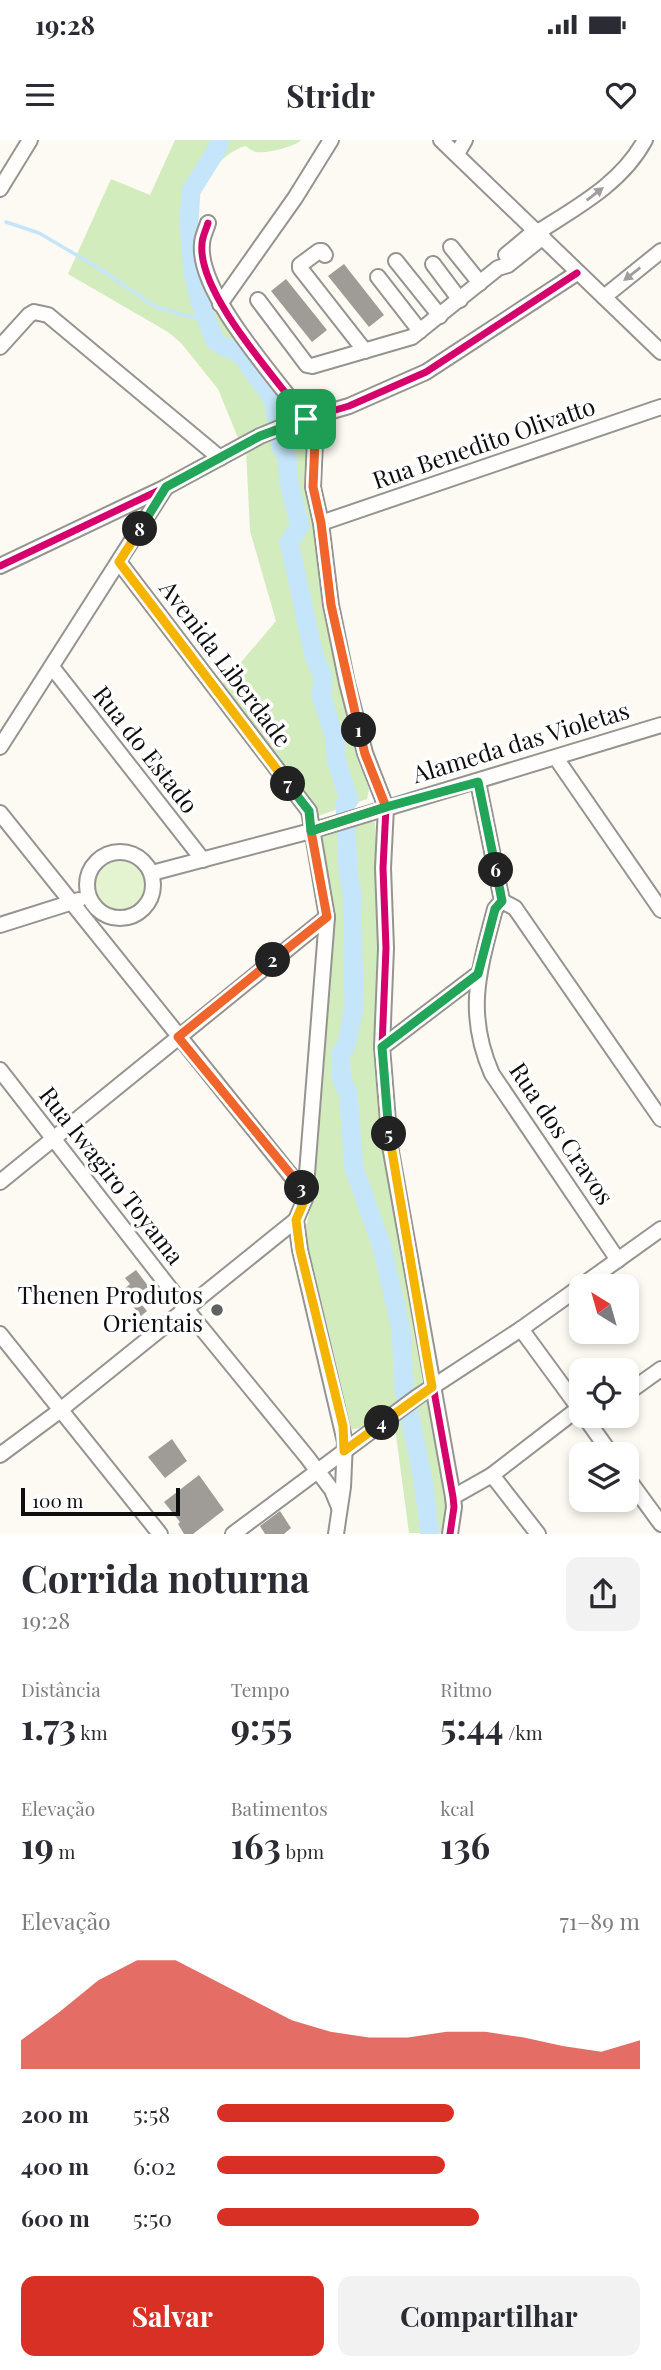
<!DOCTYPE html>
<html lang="pt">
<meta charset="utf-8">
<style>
body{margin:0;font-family:"Playfair Display",serif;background:#f2f2f3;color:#2b2b33;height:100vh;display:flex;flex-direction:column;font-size:26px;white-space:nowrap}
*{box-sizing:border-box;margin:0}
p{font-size:23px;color:#7c7c81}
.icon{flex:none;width:38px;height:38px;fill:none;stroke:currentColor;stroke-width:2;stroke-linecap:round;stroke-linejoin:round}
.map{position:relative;height:1394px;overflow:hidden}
.details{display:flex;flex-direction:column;background:#fff;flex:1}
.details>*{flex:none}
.needle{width:46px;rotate:323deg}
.tools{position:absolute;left:569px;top:1134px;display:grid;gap:14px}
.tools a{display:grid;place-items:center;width:70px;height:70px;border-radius:14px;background:#fff;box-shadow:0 4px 10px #0003;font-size:35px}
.scale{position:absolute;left:21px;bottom:18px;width:159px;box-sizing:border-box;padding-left:7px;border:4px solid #0e0e0e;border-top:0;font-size:19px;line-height:24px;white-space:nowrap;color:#0e0e0e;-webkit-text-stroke:5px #fff;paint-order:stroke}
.pin{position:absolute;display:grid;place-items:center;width:60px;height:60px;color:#fff;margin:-30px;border-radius:14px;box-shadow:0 4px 10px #0006}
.km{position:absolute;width:35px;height:35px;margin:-18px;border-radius:50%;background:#222;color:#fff;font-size:19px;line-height:35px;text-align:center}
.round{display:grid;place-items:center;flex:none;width:74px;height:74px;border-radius:14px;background:#f2f2f3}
.head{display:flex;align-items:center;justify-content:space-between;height:119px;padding:0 21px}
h1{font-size:38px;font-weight:700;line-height:52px}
.metrics{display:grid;grid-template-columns:repeat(3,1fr);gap:10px;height:119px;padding:7px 21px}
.metrics div{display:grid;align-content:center}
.metrics b{font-size:35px;font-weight:700}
.metrics small{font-size:19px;font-weight:400}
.metrics p{font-size:19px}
.chart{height:196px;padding:14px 21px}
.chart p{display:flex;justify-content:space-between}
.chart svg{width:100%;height:126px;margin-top:7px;fill:#d93025;opacity:.7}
.cta{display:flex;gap:14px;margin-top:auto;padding:14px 21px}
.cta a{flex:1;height:80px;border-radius:14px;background:#d93025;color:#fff;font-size:28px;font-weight:700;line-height:80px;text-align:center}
.cta a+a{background:#f2f2f3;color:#2b2b33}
ul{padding:0 21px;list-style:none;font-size:23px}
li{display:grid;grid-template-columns:112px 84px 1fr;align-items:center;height:52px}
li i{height:18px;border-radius:9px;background:#d93025}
.status{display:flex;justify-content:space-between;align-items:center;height:49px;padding:0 35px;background:#fff;direction:ltr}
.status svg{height:19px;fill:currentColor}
header{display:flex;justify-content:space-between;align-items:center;height:91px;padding:0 21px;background:#fff;font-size:32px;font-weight:700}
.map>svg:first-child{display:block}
.green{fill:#e4f3d0}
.forest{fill:#d3ecbd}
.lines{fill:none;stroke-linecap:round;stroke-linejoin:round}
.stream{stroke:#c5e5fa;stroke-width:3.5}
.river{stroke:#c5e5fa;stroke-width:19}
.building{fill:#9f9c98}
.minor-casing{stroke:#959491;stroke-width:18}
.minor{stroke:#fffefd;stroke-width:14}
.cycleway-casing{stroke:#fff;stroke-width:11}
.cycleway{stroke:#d6006c;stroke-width:7}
.oneway{fill:#9f9e9d}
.split-1-casing{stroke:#fff;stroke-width:14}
.split-2-casing{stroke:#fff;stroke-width:14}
.split-3-casing{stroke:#fff;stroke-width:14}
.split-4-casing{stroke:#fff;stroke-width:14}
.split-5-casing{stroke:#fff;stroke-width:14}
.split-6-casing{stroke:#fff;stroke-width:14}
.split-7-casing{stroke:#fff;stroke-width:14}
.split-8-casing{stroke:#fff;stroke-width:14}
.split-9-casing{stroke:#fff;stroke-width:14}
.split-1{stroke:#f0652b;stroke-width:9}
.split-2{stroke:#f0652b;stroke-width:9}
.split-3{stroke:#f0652b;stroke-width:9}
.split-4{stroke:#f5b400;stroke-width:9}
.split-5{stroke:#f5b400;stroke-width:9}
.split-6{stroke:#22a559;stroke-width:9}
.split-7{stroke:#22a559;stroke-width:9}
.split-8{stroke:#f5b400;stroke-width:9}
.split-9{stroke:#22a559;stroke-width:9}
.poi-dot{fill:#61615e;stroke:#fff;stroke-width:2.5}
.labels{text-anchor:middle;stroke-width:7;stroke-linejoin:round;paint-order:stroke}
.street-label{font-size:24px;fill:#0e0e0e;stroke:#fff}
.poi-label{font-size:24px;fill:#0e0e0e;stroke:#fff;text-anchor:end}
</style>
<div class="status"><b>19:28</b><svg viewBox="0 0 49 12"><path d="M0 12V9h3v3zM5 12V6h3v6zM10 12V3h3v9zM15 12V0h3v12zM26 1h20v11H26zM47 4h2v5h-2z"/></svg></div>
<header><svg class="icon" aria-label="menu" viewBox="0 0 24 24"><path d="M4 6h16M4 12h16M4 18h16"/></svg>Stridr<svg class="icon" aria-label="heart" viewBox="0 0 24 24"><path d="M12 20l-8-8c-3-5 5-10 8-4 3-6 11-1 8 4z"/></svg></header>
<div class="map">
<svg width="661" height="1394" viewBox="0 0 661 1394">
<rect width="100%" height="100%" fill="#fcfaf2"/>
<!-- green -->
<circle class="green" cx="120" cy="745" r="28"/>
<!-- forest -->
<g class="forest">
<path d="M175,0H301C295,7 265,14 256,12C252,11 249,8 245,6C222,14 211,31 198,51C202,71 195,88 195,108C196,124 201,138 208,152L278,252L290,279L238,298L218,249L181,203L168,192L68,134L111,39L150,55Z"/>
<path d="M303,286L307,291L319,392L323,471L350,593L369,649L367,659L318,676L220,547L276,481L250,391L246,309Z"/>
<path d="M369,680L375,683C378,740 385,801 380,858C379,878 374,897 375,918L427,1244C408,1257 368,1294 346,1289L300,1093L307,1083L313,1055L316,992L332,810L331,776L318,694Z"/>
<path d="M422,1257L428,1260L432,1270L448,1361L444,1393H409L394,1280Z"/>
</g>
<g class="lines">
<!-- stream -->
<path class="stream" d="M6,82L39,93L97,127L156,167L209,182"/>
<!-- river -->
<path class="river" d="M219,0V6L191,51L189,82L193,133L200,162L215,201L223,206L241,214L273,259L282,309L287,317L289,344L300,386L289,402L314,516L323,537L321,555L335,599L336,619L349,660L345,664L348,732L352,753L354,867L346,907L340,915L342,940L348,953L354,1028L382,1107L401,1190L404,1249L422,1334L430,1394"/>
</g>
<!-- building -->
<g class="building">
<path d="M344,124L384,175L369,187L328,136Z"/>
<path d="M286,139L327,190L312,202L271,151Z"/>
<path d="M136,1130L155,1155L142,1165L147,1171L141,1176L121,1152L130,1144L125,1138Z"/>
<path d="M172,1299L187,1321L165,1338L148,1317Z"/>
<path d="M199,1335L224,1370L193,1394H184L178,1384L180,1382L164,1362Z"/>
<path d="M280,1371L291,1388L284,1394H265L260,1386Z"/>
</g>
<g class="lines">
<defs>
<g id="minor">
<path d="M441,0L661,212"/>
<path d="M457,14L465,0"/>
<path d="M0,49L30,0"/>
<path d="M208,83C206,90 202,97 202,104C197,153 277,239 306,279L315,301L313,347L321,383L331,465L347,543L365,613L386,667L383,728L386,808L382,907L390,1006L453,1357L454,1367L450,1394"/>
<path d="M538,92C577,67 622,43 645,0"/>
<path d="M451,107L480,143"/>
<path d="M325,115L322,111H319L300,125V128L365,211"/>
<path d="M506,115L536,90"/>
<path d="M396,121L440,176"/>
<path d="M433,124L460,160"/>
<path d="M378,137L420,191"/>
<path d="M604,157L661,111"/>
<path d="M258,160L307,225L312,226L412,197L498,128L508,125L543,97"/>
<path d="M220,164L295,58L331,0"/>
<path d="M0,207L29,175L34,172L48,175L220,318"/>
<path d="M321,383L661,267"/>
<path d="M119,422L309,671L327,777L305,1059L296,1080L300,1110L345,1302L343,1347L336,1394"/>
<path d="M0,426L166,347L260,296L291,283L349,266L426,232L577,133"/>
<path d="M52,527L203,720"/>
<path d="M0,607L166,347"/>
<path d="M556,618L661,770"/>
<path d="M478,642L502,761L495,769C479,830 465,873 492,934L618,1120"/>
<path d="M0,673L304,1052"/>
<circle cx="120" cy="745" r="33"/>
<path d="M152,733L311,691L661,585"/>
<path d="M502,761L515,768L661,979"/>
<path d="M0,785L79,760"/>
<path d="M382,907L478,834"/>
<path d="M0,930L186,1169L307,1317L332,1350L339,1367"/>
<path d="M0,1042L327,777"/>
<path d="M521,1189L581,1271"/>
<path d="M0,1194L160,1394"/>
<path d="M626,1254L661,1229"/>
<path d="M584,1276L611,1314"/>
<path d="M0,1315L54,1275L296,1080"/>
<path d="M492,1335L579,1268"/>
<path d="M626,1336L661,1384"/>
<path d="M453,1357L492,1335L538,1394"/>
<path d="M233,1394L417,1257L521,1189L661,1089"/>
</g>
</defs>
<!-- minor casing -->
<use href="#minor" class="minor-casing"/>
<!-- minor -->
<use href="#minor" class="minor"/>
<defs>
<g id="cycleway">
<path d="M208,83C206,90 202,97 202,104C197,153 277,239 306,279L315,301L313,347L321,383L331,465L347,543L365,613L386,667L383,728L386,808L382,907L390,1006L453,1357L454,1367L450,1394"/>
<path d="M0,426L166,347L260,296L291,283L349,266L426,232L577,133"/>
</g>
</defs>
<!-- cycleway casing -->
<use href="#cycleway" class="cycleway-casing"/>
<!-- cycleway -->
<use href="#cycleway" class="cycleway"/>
</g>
<!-- one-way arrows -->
<defs><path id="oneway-solid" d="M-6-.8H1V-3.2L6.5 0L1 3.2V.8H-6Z" transform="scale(1.75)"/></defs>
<g class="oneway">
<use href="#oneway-solid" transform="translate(595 54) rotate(-38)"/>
<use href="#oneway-solid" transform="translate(632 134) rotate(142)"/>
</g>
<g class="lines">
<defs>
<path id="split-1" d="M306,279L315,301L313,347L321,383L331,465L359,590"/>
<path id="split-2" d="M273,820L327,777L311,691L386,667L365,614L359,590"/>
<path id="split-3" d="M273,820L178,897L302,1048"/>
<path id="split-4" d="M302,1048L305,1059L296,1080L300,1110L343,1286L344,1311L382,1283"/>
<path id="split-5" d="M382,1283L432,1247L389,994"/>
<path id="split-6" d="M389,994L382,907L478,834L495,769L502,761L496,730"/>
<path id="split-7" d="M288,644L309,671L311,691L386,667L478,642L496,730"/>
<path id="split-8" d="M140,389L119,422L288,644"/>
<path id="split-9" d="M140,389L166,347L260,296L306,279"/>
</defs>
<!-- split-1 casing -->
<use href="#split-1" class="split-1-casing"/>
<!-- split-2 casing -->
<use href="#split-2" class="split-2-casing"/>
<!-- split-3 casing -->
<use href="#split-3" class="split-3-casing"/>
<!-- split-4 casing -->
<use href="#split-4" class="split-4-casing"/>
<!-- split-5 casing -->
<use href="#split-5" class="split-5-casing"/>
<!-- split-6 casing -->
<use href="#split-6" class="split-6-casing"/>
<!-- split-7 casing -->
<use href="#split-7" class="split-7-casing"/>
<!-- split-8 casing -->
<use href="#split-8" class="split-8-casing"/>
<!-- split-9 casing -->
<use href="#split-9" class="split-9-casing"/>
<!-- split-1 -->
<use href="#split-1" class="split-1"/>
<!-- split-2 -->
<use href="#split-2" class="split-2"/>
<!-- split-3 -->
<use href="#split-3" class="split-3"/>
<!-- split-4 -->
<use href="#split-4" class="split-4"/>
<!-- split-5 -->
<use href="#split-5" class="split-5"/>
<!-- split-6 -->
<use href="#split-6" class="split-6"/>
<!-- split-7 -->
<use href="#split-7" class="split-7"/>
<!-- split-8 -->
<use href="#split-8" class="split-8"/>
<!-- split-9 -->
<use href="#split-9" class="split-9"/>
</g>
<!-- markers -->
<circle class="poi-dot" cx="217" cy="1170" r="7"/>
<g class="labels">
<!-- street labels -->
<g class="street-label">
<text transform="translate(484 304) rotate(-19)" y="8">Rua Benedito Olivatto</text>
<text transform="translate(225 524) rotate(53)" y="8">Avenida Liberdade</text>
<text transform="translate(521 603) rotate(-17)" y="8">Alameda das Violetas</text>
<text transform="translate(145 610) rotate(52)" y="8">Rua do Estado</text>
<text transform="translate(561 994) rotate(56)" y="8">Rua dos Cravos</text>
<text transform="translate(111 1036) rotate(52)" y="8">Rua Iwagiro Toyama</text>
</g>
<!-- poi labels -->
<g class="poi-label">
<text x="203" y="1164">Thenen Produtos<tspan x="203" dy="28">Orientais</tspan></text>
</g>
</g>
</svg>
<div class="tools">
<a><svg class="needle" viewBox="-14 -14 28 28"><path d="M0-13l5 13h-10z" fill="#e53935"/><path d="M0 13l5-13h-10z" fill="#7c7c81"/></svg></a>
<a><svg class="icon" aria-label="locate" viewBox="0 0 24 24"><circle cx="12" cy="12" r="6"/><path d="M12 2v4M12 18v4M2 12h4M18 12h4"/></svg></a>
<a><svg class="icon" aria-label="layers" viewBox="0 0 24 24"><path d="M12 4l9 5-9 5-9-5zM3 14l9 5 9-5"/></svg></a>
</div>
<div class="scale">100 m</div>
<div class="pin" style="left:306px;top:279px;background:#1e9e55"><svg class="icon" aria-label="arrive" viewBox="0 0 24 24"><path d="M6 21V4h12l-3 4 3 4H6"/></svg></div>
<b class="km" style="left:359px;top:590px">1</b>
<b class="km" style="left:273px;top:820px">2</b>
<b class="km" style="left:302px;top:1048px">3</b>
<b class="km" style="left:382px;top:1283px">4</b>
<b class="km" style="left:389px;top:994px">5</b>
<b class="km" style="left:496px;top:730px">6</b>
<b class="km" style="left:288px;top:644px">7</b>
<b class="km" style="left:140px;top:389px">8</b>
</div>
<section class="details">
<div class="head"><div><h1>Corrida noturna</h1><p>19:28</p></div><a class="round"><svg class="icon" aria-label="share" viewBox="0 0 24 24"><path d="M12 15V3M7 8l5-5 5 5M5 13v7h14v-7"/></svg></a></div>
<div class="metrics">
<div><p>Distância</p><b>1.73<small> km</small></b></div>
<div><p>Tempo</p><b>9:55</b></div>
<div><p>Ritmo</p><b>5:44<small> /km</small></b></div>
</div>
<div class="metrics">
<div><p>Elevação</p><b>19<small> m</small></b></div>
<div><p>Batimentos</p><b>163<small> bpm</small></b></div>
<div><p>kcal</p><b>136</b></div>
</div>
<div class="chart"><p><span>Elevação</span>71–89 m</p>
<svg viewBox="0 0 160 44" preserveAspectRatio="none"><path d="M0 44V34L10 24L20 13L30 6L40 6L50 13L60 20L70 27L80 31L90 33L100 33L110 31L120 31L130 33L140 36L150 38L160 34V44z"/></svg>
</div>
<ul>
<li><b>200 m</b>5:58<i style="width:56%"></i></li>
<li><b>400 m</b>6:02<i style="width:54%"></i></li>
<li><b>600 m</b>5:50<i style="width:62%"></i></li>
</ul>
<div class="cta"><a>Salvar</a><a>Compartilhar</a></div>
</section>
